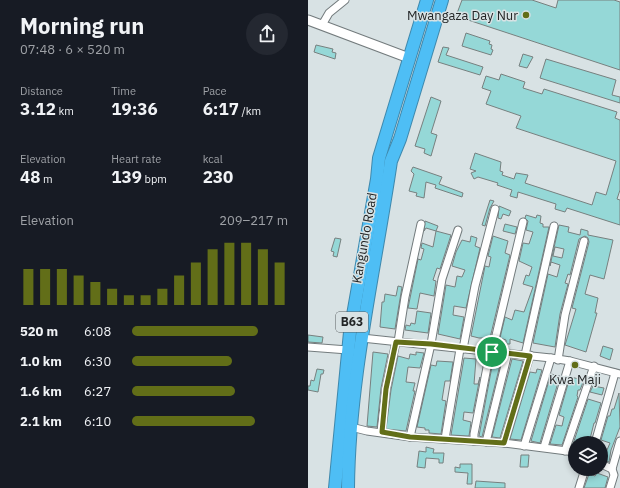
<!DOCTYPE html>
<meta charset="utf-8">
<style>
body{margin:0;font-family:"IBM Plex Sans",sans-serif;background:#242831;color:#f1f3f6;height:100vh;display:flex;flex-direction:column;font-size:15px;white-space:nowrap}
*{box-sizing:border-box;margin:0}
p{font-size:13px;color:#9ea1a6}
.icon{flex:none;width:22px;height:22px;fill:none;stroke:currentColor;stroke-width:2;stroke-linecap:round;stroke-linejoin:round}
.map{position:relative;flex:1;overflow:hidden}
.sheet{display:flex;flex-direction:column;background:#171b24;width:308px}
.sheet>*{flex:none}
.controls{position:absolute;left:260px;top:436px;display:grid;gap:8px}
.controls a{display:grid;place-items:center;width:40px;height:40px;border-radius:50%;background:#171b24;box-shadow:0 2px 6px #0003;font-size:20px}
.pin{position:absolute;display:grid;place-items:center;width:34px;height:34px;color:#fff;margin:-17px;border:2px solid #fff;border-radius:50%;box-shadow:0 1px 4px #0007}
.round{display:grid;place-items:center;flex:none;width:42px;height:42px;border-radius:21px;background:#242831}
.overview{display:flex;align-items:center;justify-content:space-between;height:68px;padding:0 20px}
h1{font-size:22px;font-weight:800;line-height:30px}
.figures{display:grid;grid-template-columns:repeat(3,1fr);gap:6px;height:68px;padding:4px 20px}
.figures div{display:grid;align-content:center}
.figures b{font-size:17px;font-weight:800}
.figures small{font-size:11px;font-weight:400}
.figures p{font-size:11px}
.chart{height:112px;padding:8px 20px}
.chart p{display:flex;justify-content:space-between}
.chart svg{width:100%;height:72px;margin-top:4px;stroke:#626e18;stroke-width:6}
ul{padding:0 20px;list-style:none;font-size:13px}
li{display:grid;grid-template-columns:64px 48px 1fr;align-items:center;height:30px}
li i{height:10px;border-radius:5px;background:#626e18}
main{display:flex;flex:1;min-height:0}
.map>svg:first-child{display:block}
.building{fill:#95d8d7;stroke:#77807f;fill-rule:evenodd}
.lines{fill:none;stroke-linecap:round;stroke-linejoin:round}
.street-casing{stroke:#737b7d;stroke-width:9}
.secondary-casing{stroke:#737b7d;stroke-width:11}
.highway-casing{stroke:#3f89ad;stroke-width:14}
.street{stroke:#fff;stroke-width:7}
.secondary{stroke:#fff;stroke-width:9}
.highway{stroke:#4ebef5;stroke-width:12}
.route-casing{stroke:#fff;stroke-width:8}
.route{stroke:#626e18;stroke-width:5}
.poi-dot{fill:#626e18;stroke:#d8e2e4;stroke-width:1.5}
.labels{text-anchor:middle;stroke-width:3;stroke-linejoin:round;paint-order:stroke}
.shield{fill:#d8e2e4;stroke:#595e60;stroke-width:1}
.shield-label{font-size:12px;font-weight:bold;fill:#232627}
.poi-label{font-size:13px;fill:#232627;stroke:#d8e2e4;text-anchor:end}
.street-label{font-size:13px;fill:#232627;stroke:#d8e2e4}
</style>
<main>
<section class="sheet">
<div class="overview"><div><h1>Morning run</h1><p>07:48 · 6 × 520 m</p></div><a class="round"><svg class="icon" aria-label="share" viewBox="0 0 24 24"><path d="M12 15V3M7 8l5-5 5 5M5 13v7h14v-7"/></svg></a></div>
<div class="figures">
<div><p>Distance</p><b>3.12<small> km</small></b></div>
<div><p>Time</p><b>19:36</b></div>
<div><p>Pace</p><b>6:17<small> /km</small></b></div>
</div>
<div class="figures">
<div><p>Elevation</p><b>48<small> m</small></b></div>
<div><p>Heart rate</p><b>139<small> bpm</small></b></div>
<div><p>kcal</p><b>230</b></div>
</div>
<div class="chart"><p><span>Elevation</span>209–217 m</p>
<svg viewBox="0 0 160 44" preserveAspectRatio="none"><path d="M5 44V22M15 44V22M25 44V22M35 44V26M45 44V30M55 44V34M65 44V38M75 44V38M85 44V34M95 44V26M105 44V18M115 44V10M125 44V6M135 44V6M145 44V10M155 44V18"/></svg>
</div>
<ul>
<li><b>520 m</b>6:08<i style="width:81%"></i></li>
<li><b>1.0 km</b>6:30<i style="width:64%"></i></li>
<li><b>1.6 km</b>6:27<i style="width:66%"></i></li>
<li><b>2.1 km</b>6:10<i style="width:79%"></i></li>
</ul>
</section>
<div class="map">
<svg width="312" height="488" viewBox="0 0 312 488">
<rect width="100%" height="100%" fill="#d8e2e4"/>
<!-- building -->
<g class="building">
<path d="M154,0H224L248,8L250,0H306L312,2V70L148,16Z"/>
<path d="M158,33L182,41L181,44L184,45L183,49L185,50L183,55L154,46Z"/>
<path d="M8,45L25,49L24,52L28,53L27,59L6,52Z"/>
<path d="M135,47L141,48L138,55L175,67L172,75L130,62Z"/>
<path d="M215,54L225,57L219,68L211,66Z"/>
<path d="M238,59L308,80L304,95L312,97V103L232,78Z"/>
<path d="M193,74L217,82L215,88L234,94L236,89L309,112L307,118L312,120V190L309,199L312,200V225L259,208L257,212L247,209L248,204L210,192L209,198L202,196L204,190L189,185L190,183L170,177L166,179L163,173L168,171L162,169L167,153L193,162L192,171L195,172L194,175L206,179L208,173L220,175L217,183L284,205L288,192L298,195L308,161L208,128L213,116L178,104L183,91L174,88L178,76L191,80Z"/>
<path d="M123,97L133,101L123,133L129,135L123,156L116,153L117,149L107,146Z"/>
<path d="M105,167L134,177L131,184L155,193L154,197L127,188L128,185L118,182L116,198L108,196L109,193L101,191L106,174L103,171Z"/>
<path d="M182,200L186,201L182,208L177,226L174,225Z"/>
<path d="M191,206L203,211L201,216L195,214L193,219L190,218Z"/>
<path d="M218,215L228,218L229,215L233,216L232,223L235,224V227H241L215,343L202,339V344H198V340L192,338L197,317L204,320L207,310L216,312L225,287L215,284L218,275L221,276L224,267L211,261L215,243L221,244L225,232L218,230L220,221L217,218Z"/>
<path d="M117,221L130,226L128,231L118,228L116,231Z"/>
<path d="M197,224L209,227L207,234L195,231Z"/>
<path d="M251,225L261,227L260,232L272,235L273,229L280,231V235L305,240L296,279L282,275L277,294L290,298L287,313H289L278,352L257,345L268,309L264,308L281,242L280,238L277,236L271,239L262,275L260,274L257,283L260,284L252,314L247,347L225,343L240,274L249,277L252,265L243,262L242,266ZM247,247L256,249L254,258L245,256Z"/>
<path d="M128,231L143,235L132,269L129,268L125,280L128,281L126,296L112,293L109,309L100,308L110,259L113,260L116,249L113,248L114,243L125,247Z"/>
<path d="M163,236L169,238L167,246L172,248L158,308L146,306L145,315L156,317L152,339L130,334L138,285L147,287L149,276L154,277L157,270L144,266L148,252L154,240L162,242Z"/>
<path d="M185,236L200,241L197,253L202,255L182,338H171L163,336L177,266L181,267L183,257L180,256Z"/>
<path d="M27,238L33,239L29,257L25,256L26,252L23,251Z"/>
<path d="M90,286L94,287L87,329L72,327L74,302H76L77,294L88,296Z"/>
<path d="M109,311L123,313L120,333L97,330L98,325L102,326L103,323L107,324Z"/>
<path d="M0,335L15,337L14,343L0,342Z"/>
<path d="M295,346L305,349L302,360L292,356Z"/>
<path d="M65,352L80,354L73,388L69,427L59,426Z"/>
<path d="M108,352L116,353L112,368L100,367L98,382L107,383L105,391H107L98,431L78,429L83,390L90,356L101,359L102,354L108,355Z"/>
<path d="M156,358L168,359L166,384H170L172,377L165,413L156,412L155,420L163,422L161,436L143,435Z"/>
<path d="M204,359L215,361L192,438L184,437Z"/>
<path d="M129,361L145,362L142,381H137L134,400L138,401L133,434L121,433V430H117V428L109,427L123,365L128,366Z"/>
<path d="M185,361H193L174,437L171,436Z"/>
<path d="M9,369L16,370L15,374H13L10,392L0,390V386H2L3,380L6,381Z"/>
<path d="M229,369L234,370L213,440L202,439L222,372L228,373Z"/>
<path d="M243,374L252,376L232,443L223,441Z"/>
<path d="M262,377L276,380L272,390H270L269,396L270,397L254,445L242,444L248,425L254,426L256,417L251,415Z"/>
<path d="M285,386L296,388L294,395L282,392Z"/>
<path d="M311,393L312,427L303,450L301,462L293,459V456L296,457L302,443L293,440L300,416H302L304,409H306Z"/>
<path d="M280,399L293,403L287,423H286L281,443H267V447H264Z"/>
<path d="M118,447L126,449L125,453H136L135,463H131V459L118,458L117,468L109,467L111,451L118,452Z"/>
<path d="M213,455H221L220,467H212Z"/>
<path d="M152,464H164V484H159L160,473L147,472V467L152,468Z"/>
<path d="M289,473L300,477L297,488H276L281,474L287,476Z"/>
<path d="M168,481L197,483V488H167Z"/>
</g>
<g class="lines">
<defs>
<g id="street">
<path d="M14,25L21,13L37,0"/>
<path d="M54,338L243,358L262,361L312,374"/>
<path d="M90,342L97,297L113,224"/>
<path d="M0,347L40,350"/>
<path d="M155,349L167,286L187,209"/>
<path d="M184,352L215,222"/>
<path d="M217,355L246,226"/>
<path d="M250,360L257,315L276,241"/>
<path d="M43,427L59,431L102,437L196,443L267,452"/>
<path d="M73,432L78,389L88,342"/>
<path d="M102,437L123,344L134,279L150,230"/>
<path d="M137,439L152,349"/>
<path d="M166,441V434L182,352"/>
<path d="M178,442L200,353"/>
<path d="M196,443L222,355"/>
<path d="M287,443L307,373"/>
<path d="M216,446L243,358"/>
<path d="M236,447L262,361"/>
<path d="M257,451L286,366"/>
<path d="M293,464L304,469"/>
<path d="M271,488L277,469"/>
<path d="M302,488L306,475L304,469L312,441"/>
</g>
<path id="secondary" d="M0,20L101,58"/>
<g id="highway">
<path d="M27,488L42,332L69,179L71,158L119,0"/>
<path d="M40,488C41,378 67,270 83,161L92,139L134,0"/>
</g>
</defs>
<!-- street casing -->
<use href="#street" class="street-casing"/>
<!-- secondary casing -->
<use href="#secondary" class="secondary-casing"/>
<!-- highway casing -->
<use href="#highway" class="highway-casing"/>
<!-- street -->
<use href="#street" class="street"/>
<!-- secondary -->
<use href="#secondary" class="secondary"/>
<!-- highway -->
<use href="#highway" class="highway"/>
</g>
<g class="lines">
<defs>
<path id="route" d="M88,342L123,344L222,356L196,443L102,437L74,432L78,389Z"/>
</defs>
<!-- route casing -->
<use href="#route" class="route-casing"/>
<!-- route -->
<use href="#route" class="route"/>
</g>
<!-- markers -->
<g class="poi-dot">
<circle cx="218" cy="15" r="4"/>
<circle cx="267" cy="365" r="4"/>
</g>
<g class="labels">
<!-- shield labels -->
<rect class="shield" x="28" y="312" width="32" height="20" rx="3"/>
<g class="shield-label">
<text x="44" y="326">B63</text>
</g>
<!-- poi labels -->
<g class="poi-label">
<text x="210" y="20">Mwangaza Day Nur</text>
<text x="267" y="384" text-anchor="middle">Kwa Maji</text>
</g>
<!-- street labels -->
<g class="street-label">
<text transform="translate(56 238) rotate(-80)" y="5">Kangundo Road</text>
</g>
</g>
</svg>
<div class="controls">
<a><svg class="icon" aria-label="layers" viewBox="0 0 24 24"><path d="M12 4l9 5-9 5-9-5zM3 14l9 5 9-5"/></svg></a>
</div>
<div class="pin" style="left:184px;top:352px;background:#1e9e55"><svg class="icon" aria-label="arrive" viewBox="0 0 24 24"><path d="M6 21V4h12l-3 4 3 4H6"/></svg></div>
</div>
</main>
